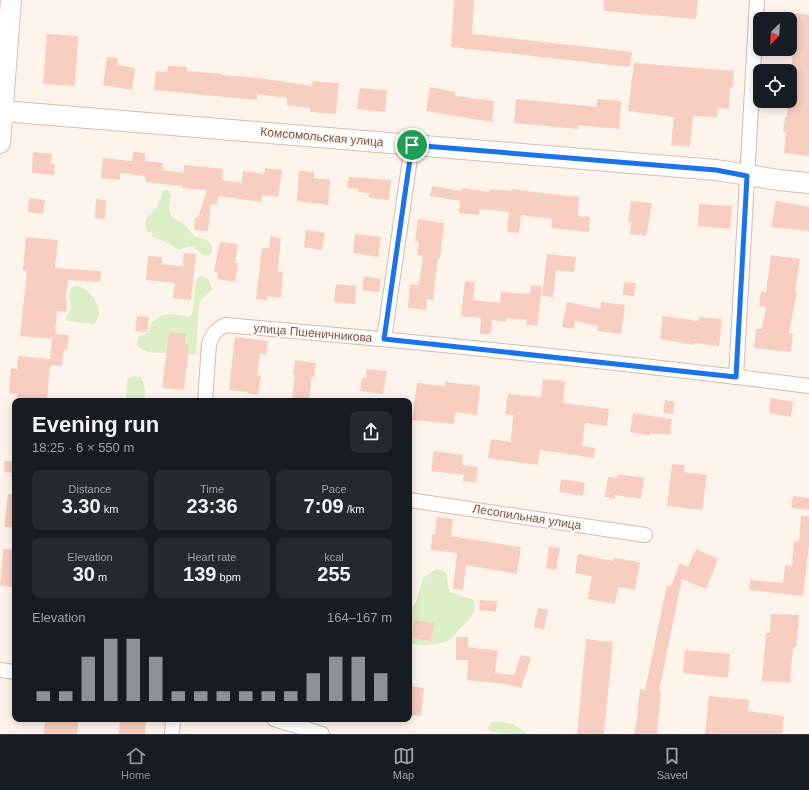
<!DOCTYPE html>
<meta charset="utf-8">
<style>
body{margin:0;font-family:Arial,sans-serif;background:#242831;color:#f1f3f6;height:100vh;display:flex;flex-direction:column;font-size:15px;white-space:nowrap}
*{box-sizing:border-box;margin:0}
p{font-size:13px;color:#9ea1a6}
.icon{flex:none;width:22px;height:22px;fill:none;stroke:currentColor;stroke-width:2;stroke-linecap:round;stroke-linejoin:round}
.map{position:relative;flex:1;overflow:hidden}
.side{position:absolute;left:12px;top:398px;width:400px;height:324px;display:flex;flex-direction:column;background:#171b24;border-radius:8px;box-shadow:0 2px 10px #0003}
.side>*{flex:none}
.needle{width:26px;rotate:204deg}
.buttons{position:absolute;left:753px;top:12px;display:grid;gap:8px}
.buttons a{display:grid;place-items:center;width:44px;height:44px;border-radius:8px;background:#171b24;box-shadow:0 2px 10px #0003;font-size:20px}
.pin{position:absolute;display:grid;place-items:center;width:34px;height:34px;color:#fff;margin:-17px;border:2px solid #fff;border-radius:50%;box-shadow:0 1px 4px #0007}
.round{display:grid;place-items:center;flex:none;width:42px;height:42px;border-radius:8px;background:#242831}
.head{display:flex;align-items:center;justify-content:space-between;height:68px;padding:0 20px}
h1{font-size:22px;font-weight:800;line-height:30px}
.stats{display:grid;grid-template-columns:repeat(3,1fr);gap:6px;height:68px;padding:4px 20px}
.stats div{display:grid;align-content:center;border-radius:8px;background:#242831;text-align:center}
.stats b{font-size:20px;font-weight:800}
.stats small{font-size:11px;font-weight:400}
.stats p{font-size:11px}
.chart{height:112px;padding:8px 20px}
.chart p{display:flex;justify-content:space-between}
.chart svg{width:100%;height:72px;margin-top:4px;stroke:#8c9099;stroke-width:6}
.tabs{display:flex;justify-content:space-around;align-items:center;height:56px;border-top:1px solid #363941;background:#171b24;font-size:11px;color:#9ea1a6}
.tabs a{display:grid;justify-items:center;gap:2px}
.tabs .selected{color:#8c9099}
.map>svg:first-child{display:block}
.green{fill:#dcefc6}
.building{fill:#f7cebf}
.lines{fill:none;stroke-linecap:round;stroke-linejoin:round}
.street-casing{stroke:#d5bcb0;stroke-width:16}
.secondary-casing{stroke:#dbbdaf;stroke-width:22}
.street{stroke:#fff;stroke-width:14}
.secondary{stroke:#fff;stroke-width:20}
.route-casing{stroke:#fff;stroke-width:8}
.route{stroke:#1a73e8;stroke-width:5}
.labels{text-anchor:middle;stroke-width:3.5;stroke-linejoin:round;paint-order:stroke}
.street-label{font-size:12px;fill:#7d5549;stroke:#fff9f3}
</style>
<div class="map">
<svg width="809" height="734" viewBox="0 0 809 734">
<rect width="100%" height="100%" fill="#fef4eb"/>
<!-- green -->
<g class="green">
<path d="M165,190H168L171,195L169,209L172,217L185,225L194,236L207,240L211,245L212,250L210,255L204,256L195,248L190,246L179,250L166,242L152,237V231L148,233L146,228V219L157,207L163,191Z"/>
<path d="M199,276L207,278L211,285L212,289L201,300L199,305L196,353L192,355L147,352L141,349L137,344L138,337L148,332L152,322L162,315L171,314L188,316L192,314L196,282Z"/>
<path d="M77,286C91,288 107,311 94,324L68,321L65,319L71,308C71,300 66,296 72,287Z"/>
<path d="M134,376L141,377L145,389L144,401H126L127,381L128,379Z"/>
<path d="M436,569C452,569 445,582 450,592L474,600C479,615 465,622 457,632C455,635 454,638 449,640C438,645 421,647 409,643V610C418,606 419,586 424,577Z"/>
<path d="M492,722C506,721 517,724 527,734C515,734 500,734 489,731L488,727Z"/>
</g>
<!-- building -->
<g class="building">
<path d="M454,0H474L472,34L632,52L630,67L451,47Z"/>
<path d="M604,0H698L696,19L604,11Z"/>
<path d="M796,13L809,15V156L784,153L786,132H783L785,117H787L788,101H790V65H792L793,46L791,45L792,30H795Z"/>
<path d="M47,34L78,36L75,86L43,84Z"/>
<path d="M107,57L118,58L117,65L135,68L132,90L103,85Z"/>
<path d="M634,63L734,71L733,88L730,87L729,109L717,108V117L693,116L690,147L671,145L674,117L628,111Z"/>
<path d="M168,66L187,67V71L222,74V75L259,78L312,86L313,81L339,83L336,114L310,112V108L287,105V98L257,94V100L154,90L156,71L167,72Z"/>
<path d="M430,87L455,92V96L494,101L492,122L426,111Z"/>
<path d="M360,88L387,90L385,112L357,109Z"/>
<path d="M516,99L597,107V99L621,101L619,129L578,125V129L514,123Z"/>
<path d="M33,152L52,154L51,164H55L54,175L32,173Z"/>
<path d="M133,152L145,153V161L163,163V170L184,173V165L223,169L222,180L242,183L243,171L264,174L265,168L282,170L278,197L262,195L261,202L219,196L216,205L211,204L208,231L194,230L195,218H198L207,190L182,188V186L145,182V176L120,173V180L101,178L103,158L132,161Z"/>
<path d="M299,171L314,172V178L330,180L328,205L297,201Z"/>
<path d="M349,177L391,180L389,200L369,198V193L358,192V189L347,188Z"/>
<path d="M432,186L461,191L462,188L490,192V189L512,191L513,189L541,193L579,197L578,216L590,217L589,232L551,228L552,219L521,215L519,233L507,232L509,212L479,209V215L459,213L460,201L430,196Z"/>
<path d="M29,198L45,200L43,214L28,212Z"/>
<path d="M96,199L106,200L105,219L95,218Z"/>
<path d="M631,201L652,203L646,236L630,234L631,222H628Z"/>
<path d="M776,201L809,207V231L771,227Z"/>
<path d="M699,204L732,206L730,229L698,226Z"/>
<path d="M418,219L444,223L440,258H438L433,300L427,299L426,310L408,308L410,284L419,285L423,256L417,255L419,242L415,241Z"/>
<path d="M306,230L325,233L322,250L304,247Z"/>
<path d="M355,234L381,237L378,257L353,253Z"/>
<path d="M271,236L281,238L278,271L283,272L281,298L267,296V300L256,299L262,248H269Z"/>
<path d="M26,237L58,240L55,268L101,271L100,282L68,280L65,301H67L66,312L57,311L55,334L69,335L67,350H64L62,366L50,365L47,401H17V394L9,393L11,368L17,369L18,356L50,359L52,339L20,336L27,271L23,270Z"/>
<path d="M220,242L238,244L235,263H238L235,282L217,279L218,273L214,272Z"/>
<path d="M184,253L196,254L191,300L173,298L175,283L146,280L148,256L162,257V264L183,266Z"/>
<path d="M547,254L576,257L574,272L556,270L553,297L542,296Z"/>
<path d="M771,255L800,259L795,291H797L789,333H793L791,352L754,348L756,329H762L766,307L759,306L761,291L766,292Z"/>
<path d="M364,276L381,279L379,292L362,290Z"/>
<path d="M465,281L475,282L473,300L500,303L501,292L530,294L531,285L542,286L537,326L526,325L527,320L506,318V322L492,320L491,334H480L481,318L461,316Z"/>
<path d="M624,282L636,283L634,296L623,295Z"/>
<path d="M336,284L356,286L355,304L334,302Z"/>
<path d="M567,302L600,309L601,302L625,305L621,334L597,331L598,326L575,321L574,329L562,327Z"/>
<path d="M137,316L149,317L147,332L135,331Z"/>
<path d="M663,316L699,321V317L722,319L719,346L694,343V345L660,339Z"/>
<path d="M169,332L186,334L185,342V344L189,345L184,390L162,388Z"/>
<path d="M235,337L268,341L266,355L260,354L257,375L261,376L258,395L247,393V392L229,390Z"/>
<path d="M295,360L316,363L314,377L312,376L309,401L292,399L295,374H293Z"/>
<path d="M367,369L387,371L383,394L360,391L362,378H366Z"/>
<path d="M543,379L565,381L563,403L609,409L607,426L585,423L582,446L595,448L594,458L540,450L538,465L488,458L491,439L511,442L513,415L505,414L508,394L541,397Z"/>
<path d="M445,382L480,386L477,415L455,412L454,424L412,420L417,383L445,386Z"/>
<path d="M771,398L793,402L791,417L769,413Z"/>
<path d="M665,400L675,402L673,414L663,413Z"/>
<path d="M633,413L672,419L670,435L650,433V436L630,432Z"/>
<path d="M434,451L463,455L462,465L478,467L476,483L463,481L464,475L431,471Z"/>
<path d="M5,461L15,462V473L4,472Z"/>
<path d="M672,464L685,465L684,472L707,475L702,510L667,506Z"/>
<path d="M618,474L644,478L641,499L615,495V499L605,497L608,477L617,478Z"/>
<path d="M561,479L585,483L583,496L559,492Z"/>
<path d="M8,494H15V528L4,527Z"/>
<path d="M793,496L809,498V510L791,508Z"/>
<path d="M801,516H809V545L803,596L749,590L750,580L783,583L785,565L792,566L794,541L799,542Z"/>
<path d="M437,517L453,519L451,536L521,547L517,574L466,565L463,590L453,589L457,553L431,550L432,534H435Z"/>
<path d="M549,546L560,548L556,570L546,568Z"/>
<path d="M3,549L15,550V587L0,586Z"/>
<path d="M696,549L718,559L706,589L682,579L659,691H661L657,734H635L640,689L645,690L667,585L671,586L680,563L688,567Z"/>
<path d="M578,554L613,561L614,558L640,562L635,590L618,587L615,604L588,599L592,576L575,573Z"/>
<path d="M480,600L497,601L496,612L479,610Z"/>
<path d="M538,608L548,610L544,630L534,627Z"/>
<path d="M771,614L799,615L796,647H793L790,683L762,681L766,633H770Z"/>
<path d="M414,620L434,623L431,641L412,638Z"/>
<path d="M456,637H468V647L498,651L495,673L514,675L521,655L531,658L521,688L505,684L467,680L468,660H456Z"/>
<path d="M586,639L613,642L604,734H577Z"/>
<path d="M685,650L730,654L728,678L683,673Z"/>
<path d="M409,686L424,688L421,716L409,715Z"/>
<path d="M709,696L749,700L748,711L784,716L782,734H705Z"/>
<path d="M45,719H79L77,734H44Z"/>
<path d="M120,719H146L145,734H119Z"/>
</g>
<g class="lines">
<defs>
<g id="street">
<path d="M384,339L412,145"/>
<path d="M736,377L757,0"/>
<path d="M205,401L209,344C212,334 216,330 225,325C420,342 615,361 809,386"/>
<path d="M409,500L645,535"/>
<path d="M0,670L15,672"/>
<path d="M274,719L322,734"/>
<path d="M172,734L173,719"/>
</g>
<g id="secondary">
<path d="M3,111L716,170L779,180L809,183"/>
<path d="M0,143L11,0"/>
</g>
</defs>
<!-- street casing -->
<use href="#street" class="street-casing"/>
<!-- secondary casing -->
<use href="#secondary" class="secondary-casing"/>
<!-- street -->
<use href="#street" class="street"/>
<!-- secondary -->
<use href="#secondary" class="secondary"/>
</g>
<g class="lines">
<defs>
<path id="route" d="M412,145L716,170L747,176L736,377L384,339Z"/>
</defs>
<!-- route casing -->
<use href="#route" class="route-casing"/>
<!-- route -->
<use href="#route" class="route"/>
</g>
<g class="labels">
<!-- street labels -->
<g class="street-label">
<text transform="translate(322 137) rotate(5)" y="4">Комсомольская улица</text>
<text transform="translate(313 333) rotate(5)" y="4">улица Пшеничникова</text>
<text transform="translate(527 517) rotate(9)" y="4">Лесопильная улица</text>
</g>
</g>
</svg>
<div class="buttons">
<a><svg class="needle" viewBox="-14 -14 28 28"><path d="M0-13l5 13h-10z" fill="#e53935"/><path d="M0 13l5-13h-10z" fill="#9ea1a6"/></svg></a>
<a><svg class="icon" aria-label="locate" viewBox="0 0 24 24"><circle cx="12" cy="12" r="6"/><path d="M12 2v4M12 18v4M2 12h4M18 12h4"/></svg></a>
</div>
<div class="pin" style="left:412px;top:145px;background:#1e9e55"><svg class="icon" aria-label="arrive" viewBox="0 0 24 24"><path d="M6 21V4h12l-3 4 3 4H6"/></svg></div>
<section class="side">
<div class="head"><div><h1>Evening run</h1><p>18:25 · 6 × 550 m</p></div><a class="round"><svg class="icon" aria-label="share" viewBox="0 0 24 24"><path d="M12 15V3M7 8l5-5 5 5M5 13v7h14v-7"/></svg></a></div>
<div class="stats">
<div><p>Distance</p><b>3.30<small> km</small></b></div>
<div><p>Time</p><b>23:36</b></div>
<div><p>Pace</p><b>7:09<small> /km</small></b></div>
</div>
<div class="stats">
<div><p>Elevation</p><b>30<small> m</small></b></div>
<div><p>Heart rate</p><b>139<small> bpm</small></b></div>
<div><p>kcal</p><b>255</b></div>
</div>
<div class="chart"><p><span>Elevation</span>164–167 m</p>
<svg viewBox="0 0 160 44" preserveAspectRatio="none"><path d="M5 44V38M15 44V38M25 44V17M35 44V6M45 44V6M55 44V17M65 44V38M75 44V38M85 44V38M95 44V38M105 44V38M115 44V38M125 44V27M135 44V17M145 44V17M155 44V27"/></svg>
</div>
</section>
</div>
<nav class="tabs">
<a class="selected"><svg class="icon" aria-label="home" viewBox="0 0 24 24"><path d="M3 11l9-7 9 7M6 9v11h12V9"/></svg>Home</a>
<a><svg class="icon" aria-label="map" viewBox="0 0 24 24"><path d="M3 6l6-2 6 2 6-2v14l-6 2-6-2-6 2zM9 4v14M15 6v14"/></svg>Map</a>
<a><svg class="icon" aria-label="saved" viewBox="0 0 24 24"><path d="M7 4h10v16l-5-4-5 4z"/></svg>Saved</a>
</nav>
